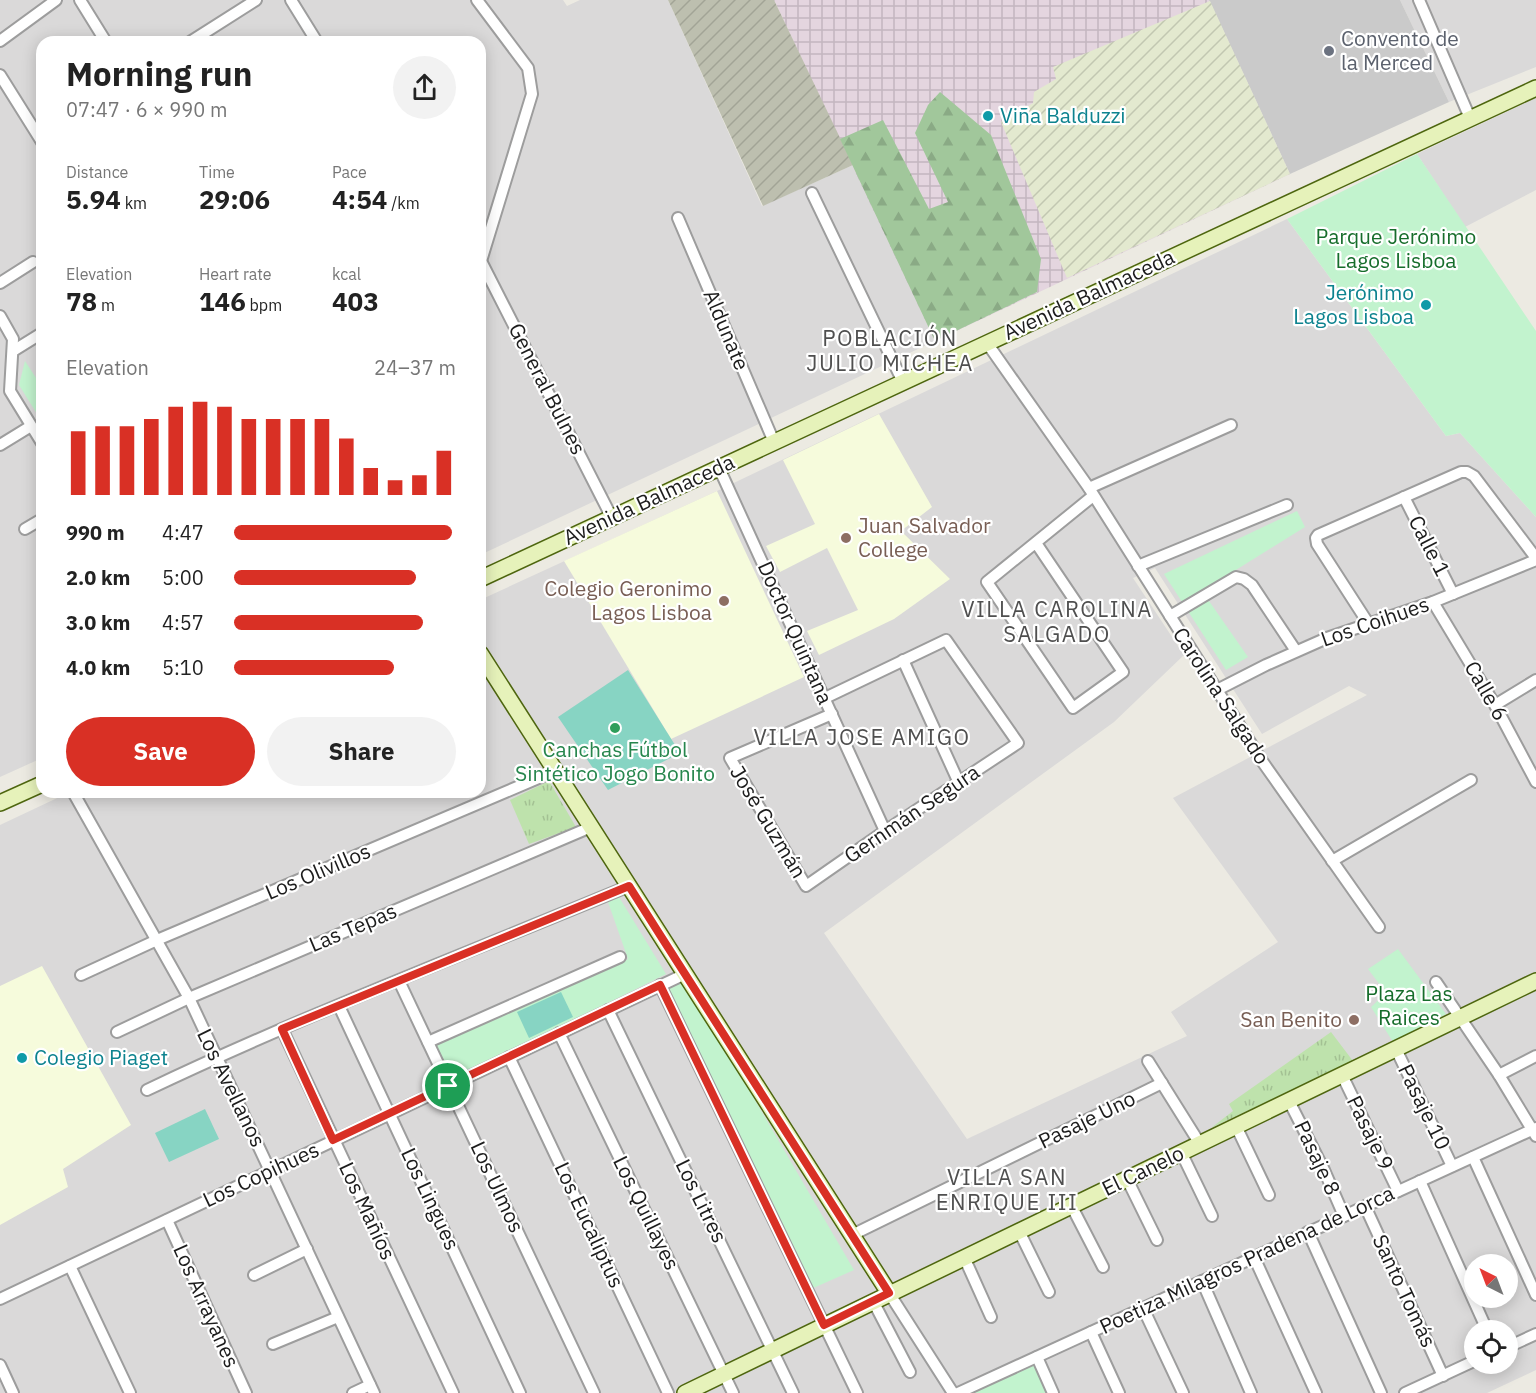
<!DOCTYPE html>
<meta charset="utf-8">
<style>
body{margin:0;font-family:"IBM Plex Sans",sans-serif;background:#f2f2f2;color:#222;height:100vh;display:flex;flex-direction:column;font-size:22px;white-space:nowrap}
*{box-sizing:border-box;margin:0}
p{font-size:20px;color:#767676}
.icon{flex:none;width:33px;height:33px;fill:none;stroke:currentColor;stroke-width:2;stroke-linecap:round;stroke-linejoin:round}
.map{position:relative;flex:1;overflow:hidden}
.details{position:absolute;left:36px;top:36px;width:450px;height:762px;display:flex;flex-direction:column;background:#fff;border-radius:18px;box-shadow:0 3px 15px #0003}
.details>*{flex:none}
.needle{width:39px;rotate:318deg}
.tools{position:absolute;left:1464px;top:1254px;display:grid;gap:12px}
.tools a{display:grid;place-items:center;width:54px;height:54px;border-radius:50%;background:#fff;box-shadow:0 3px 15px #0003;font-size:30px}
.pin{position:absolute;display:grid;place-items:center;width:51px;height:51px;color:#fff;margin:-26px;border:3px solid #fff;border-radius:50%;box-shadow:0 2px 6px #0007}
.round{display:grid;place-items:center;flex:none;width:63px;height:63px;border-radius:32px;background:#f2f2f2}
.summary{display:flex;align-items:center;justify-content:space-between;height:102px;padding:0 30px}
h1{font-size:33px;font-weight:800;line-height:45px}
.metrics{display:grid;grid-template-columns:repeat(3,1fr);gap:9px;height:102px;padding:6px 30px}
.metrics div{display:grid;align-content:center}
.metrics b{font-size:26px;font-weight:800}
.metrics small{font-size:16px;font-weight:400}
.metrics p{font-size:16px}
.chart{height:168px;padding:12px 30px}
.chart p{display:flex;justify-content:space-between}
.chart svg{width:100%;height:108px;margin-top:6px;stroke:#d93025;stroke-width:6}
.action{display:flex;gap:12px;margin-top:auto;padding:12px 30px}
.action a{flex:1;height:69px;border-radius:36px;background:#d93025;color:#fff;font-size:24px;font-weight:800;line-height:69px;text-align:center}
.action a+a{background:#f2f2f2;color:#222}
ul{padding:0 30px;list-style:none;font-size:20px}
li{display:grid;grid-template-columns:96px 72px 1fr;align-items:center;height:45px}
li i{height:15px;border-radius:8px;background:#d93025}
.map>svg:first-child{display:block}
.residential{fill:#dad9d9;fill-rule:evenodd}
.industrial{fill:url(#industrial-grid)}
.education{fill:#f6fbdc}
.religious{fill:#cacaca}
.construction{fill:url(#construction-furrows)}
.farmland{fill:url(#farmland-furrows)}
.grass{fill:url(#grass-tufts)}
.forest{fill:url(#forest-firs)}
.park{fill:#c2f3ce}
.pitch{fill:#87d4c3}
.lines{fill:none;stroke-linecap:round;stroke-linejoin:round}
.street-casing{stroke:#9d9d9d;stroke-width:14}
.secondary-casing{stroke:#4e660f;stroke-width:18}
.street{stroke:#fff;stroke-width:10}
.secondary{stroke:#e6f2ba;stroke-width:15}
.route-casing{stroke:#fff;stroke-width:12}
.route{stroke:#d93025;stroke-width:8}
.worship-dot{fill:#6b7280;stroke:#fff;stroke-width:2}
.culture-dot{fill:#0f9aa8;stroke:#fff;stroke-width:2}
.education-dot{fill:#8d6e63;stroke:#fff;stroke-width:2}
.leisure-dot{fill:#2e9e5b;stroke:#fff;stroke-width:2}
.labels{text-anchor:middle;stroke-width:4.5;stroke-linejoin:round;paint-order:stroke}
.worship-label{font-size:21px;fill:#5b616d;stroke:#fff;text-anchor:start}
.culture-label{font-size:21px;fill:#0d838f;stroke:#fff;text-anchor:start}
.park-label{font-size:21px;fill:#166d2b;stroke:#fff}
.street-label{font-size:21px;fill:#1c1c1c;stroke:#fff}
.education-label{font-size:21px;fill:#785e54;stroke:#fff;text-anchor:end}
.leisure-label{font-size:21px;fill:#27864d;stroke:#fff}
.neighbourhood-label{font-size:22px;letter-spacing:1.5px;fill:#4f4f4f;stroke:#fff}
</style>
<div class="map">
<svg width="1536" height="1393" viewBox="0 0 1536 1393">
<defs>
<pattern id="industrial-grid" width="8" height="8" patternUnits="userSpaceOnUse" patternTransform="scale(1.5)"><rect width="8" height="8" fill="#e4d5df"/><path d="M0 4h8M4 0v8" fill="none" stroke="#c3b6bf"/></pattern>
<pattern id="construction-furrows" width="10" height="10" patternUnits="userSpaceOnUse" patternTransform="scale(1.5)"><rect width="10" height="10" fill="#bdbfaf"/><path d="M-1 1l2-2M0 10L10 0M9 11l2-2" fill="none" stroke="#a2a496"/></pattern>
<pattern id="farmland-furrows" width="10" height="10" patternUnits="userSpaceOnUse" patternTransform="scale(1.5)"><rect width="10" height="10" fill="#e3e9cf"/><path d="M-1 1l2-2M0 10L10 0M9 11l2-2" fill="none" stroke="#c2c7b1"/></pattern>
<pattern id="grass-tufts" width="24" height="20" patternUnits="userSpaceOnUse" patternTransform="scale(1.5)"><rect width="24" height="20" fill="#bee2ac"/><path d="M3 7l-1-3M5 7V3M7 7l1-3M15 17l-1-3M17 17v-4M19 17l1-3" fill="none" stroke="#a3c193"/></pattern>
<pattern id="forest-firs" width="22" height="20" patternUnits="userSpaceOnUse" patternTransform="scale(1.5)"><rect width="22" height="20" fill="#a1c79b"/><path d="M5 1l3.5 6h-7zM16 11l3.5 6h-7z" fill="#8aaa85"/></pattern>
</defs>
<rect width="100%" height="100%" fill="#eceae2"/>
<!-- residential -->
<g class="residential">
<path d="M0,0H563L567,6L580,0H668L762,206L853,165L935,341L480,555V42H42V758L0,777Z"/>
<path d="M1400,0H1536V67L1449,102Z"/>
<path d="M1536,98V190L1465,227L1417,154Z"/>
<path d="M1287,219L1446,436L1460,433L1536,517V1370L1487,1393H0V825L70,792H480V600L717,491ZM1155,568L1262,734L1349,686L1367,695L1173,798L1278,942L1171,1012L1187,1036L967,1139L824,933L1114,722L1184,655L1133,578ZM1474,1264H1508V1298H1474ZM1474,1330H1508V1364H1474Z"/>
</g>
<!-- industrial -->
<path class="industrial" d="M774,0H1209L1290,174L935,341Z"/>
<!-- education -->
<g class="education">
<path d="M879,414L932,507L901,531L950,579L894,619L819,655L807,631L858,610L827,548L780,572L766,546L815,524L783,460Z"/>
<path d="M717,491L804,677L671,739L564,561Z"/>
<path d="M42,966L131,1125L63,1169L68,1187L0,1225V986Z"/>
</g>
<!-- religious -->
<path class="religious" d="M1209,0H1400L1449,102L1290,174Z"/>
<!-- construction -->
<path class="construction" d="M668,0H774L853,165L763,206Z"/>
<!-- farmland -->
<path class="farmland" d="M1210,1L1290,174L1067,278L1001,122L1033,103L1034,92L1056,79L1053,67Z"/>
<!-- grass -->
<g class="grass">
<path d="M549,781L576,827L529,844L510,800Z"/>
<path d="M1331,1032L1353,1061L1211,1128L1233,1111L1229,1104Z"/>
</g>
<!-- forest -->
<path class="forest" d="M940,92L991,135L1041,259L1037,292L935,341L840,139L883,120L929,209L948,202L915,133L928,105Z"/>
<!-- park -->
<g class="park">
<path d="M1417,154L1536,331V517L1460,433L1446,436L1287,219Z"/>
<path d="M25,361L42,387V422L19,385Z"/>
<path d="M1297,511L1305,527L1202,591L1248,657L1226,670L1164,574Z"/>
<path d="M619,897L666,974L441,1086L425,1047L628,959L608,902Z"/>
<path d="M1398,949L1446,1014L1393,1042L1371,1007L1386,993L1368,969Z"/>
<path d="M685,980L854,1270L802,1293L661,992Z"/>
<path d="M1035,1365L1048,1393H970Z"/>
</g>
<!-- pitch -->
<g class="pitch">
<path d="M628,670L680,753L608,790L558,717Z"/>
<path d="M561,992L573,1017L529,1038L517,1012Z"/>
<path d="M205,1109L219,1139L169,1162L155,1133Z"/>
</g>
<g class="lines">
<defs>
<g id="street">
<path d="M80,0L106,42"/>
<path d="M291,0L317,42"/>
<path d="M477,0L528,68L532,94L481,261"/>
<path d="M1419,0L1470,118"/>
<path d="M0,41L56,0"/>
<path d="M190,42L256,0"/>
<path d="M0,75L42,142"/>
<path d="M812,193L903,382"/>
<path d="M678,218L774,442"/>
<path d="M481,261L612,518"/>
<path d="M0,283L33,262"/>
<path d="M0,316L13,339L10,391L42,443"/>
<path d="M987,343L1089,488L1262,761L1379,927"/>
<path d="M13,351L42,333"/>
<path d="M0,445L31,426"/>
<path d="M719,468L885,831"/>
<path d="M1089,488L1231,425"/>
<path d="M1404,497L1453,594"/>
<path d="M25,529L42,519"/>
<path d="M1036,543L1123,672L1073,708L987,582L1093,496"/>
<path d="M1138,566L1287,505"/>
<path d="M1433,602L1495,705L1536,782"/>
<path d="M1170,616L1236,577L1244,579L1252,585L1296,651"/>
<path d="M1368,623L1317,544L1316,538L1318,535L1461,472H1467L1474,476L1536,558"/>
<path d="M903,660L959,783"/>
<path d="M1217,690L1266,665L1327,638L1433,602L1536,560"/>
<path d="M825,698L946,640L1018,743L885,831L806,886L730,758L832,714"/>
<path d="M1495,705L1536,680"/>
<path d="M73,792L189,998L374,1393"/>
<path d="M1332,861L1471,780"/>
<path d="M81,975L157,940L555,771"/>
<path d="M399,981L594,1393"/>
<path d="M1436,982L1499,1075L1536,1136"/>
<path d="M660,985L857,1393"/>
<path d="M339,1006L520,1393"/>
<path d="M608,1010L793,1393"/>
<path d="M282,1029L453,1393"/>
<path d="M117,1032L189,998L591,827"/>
<path d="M559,1033L733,1393"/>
<path d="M428,1042L620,957"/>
<path d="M1396,1049L1452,1166"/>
<path d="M509,1057L668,1393"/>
<path d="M1148,1061L1200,1144"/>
<path d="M1342,1075L1398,1191"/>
<path d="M1499,1075L1536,1056"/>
<path d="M147,1090C304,1015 468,953 629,886"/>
<path d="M1289,1101L1324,1170L1344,1216"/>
<path d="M1236,1126L1269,1195"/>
<path d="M1181,1152L1212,1216"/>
<path d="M1473,1157L1536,1295"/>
<path d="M1127,1179L1157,1240"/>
<path d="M1420,1181L1487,1330"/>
<path d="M1071,1205L1103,1267"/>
<path d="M1365,1206L1443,1376"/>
<path d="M167,1220L246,1393"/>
<path d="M1019,1231L1049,1292"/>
<path d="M1308,1232L1381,1393"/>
<path d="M852,1235L1162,1083"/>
<path d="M964,1257L991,1317"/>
<path d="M1254,1257L1316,1393"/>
<path d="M70,1266L130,1393"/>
<path d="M254,1275L307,1249"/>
<path d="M1202,1281L1251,1393"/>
<path d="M889,1293L953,1393"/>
<path d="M0,1299L685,974"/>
<path d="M873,1301L910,1372"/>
<path d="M1143,1308L1183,1393"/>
<path d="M1091,1332L1119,1393"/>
<path d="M273,1344L338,1317"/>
<path d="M1508,1347L1536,1334"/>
<path d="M1037,1357L1053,1393"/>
<path d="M0,1365L13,1393"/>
<path d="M353,1393L370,1385"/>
<path d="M958,1393L1536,1128"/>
<path d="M1405,1393L1474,1361"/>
</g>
<g id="secondary">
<path d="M480,579L1536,88"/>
<path d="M480,653L889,1293"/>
<path d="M0,803L42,784"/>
<path d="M685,1393L1536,981"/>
</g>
</defs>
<!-- street casing -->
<use href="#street" class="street-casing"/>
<!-- secondary casing -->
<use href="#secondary" class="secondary-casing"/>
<!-- street -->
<use href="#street" class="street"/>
<!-- secondary -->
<use href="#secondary" class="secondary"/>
</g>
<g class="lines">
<defs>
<path id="route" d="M629,886L662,938L889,1293L824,1325L660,985L333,1140L282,1029Z"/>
</defs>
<!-- route casing -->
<use href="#route" class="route-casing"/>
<!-- route -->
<use href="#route" class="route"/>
</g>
<!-- markers -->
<circle class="worship-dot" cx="1329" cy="51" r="6"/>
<g class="culture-dot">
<circle cx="988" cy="116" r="6"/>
<circle cx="1426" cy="305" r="6"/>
<circle cx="22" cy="1058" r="6"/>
</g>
<g class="education-dot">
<circle cx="846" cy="538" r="6"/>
<circle cx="724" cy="601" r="6"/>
<circle cx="1354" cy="1020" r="6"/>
</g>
<circle class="leisure-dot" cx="615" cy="728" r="6"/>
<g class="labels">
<!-- worship labels -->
<g class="worship-label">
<text x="1341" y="46">Convento de<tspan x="1341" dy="24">la Merced</tspan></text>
</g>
<!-- culture labels -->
<g class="culture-label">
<text x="1000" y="123">Viña Balduzzi</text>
<text x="1414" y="300" text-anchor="end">Jerónimo<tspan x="1414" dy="24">Lagos Lisboa</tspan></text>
<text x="34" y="1065">Colegio Piaget</text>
</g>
<!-- park labels -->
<g class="park-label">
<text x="1396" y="244">Parque Jerónimo<tspan x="1396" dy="24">Lagos Lisboa</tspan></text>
<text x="1409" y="1001">Plaza Las<tspan x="1409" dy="24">Raices</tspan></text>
</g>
<!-- street labels -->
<g class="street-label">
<text transform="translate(1089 295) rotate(-25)" y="7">Avenida Balmaceda</text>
<text transform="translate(726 330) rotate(67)" y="7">Aldunate</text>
<text transform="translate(547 389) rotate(63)" y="7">General Bulnes</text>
<text transform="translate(649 500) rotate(-25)" y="7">Avenida Balmaceda</text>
<text transform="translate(1429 546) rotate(63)" y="7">Calle 1</text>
<text transform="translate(1375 622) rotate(-19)" y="7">Los Coihues</text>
<text transform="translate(795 633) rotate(66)" y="7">Doctor Quintana</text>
<text transform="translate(1486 691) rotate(60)" y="7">Calle 6</text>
<text transform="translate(1221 696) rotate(57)" y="7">Carolina Salgado</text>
<text transform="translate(912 814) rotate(-34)" y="7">Gernmán Segura</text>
<text transform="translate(768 822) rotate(59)" y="7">José Guzmán</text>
<text transform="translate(318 872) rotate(-23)" y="7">Los Olivillos</text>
<text transform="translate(353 928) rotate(-23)" y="7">Las Tepas</text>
<text transform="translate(231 1088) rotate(64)" y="7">Los Avellanos</text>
<text transform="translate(1424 1107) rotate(64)" y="7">Pasaje 10</text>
<text transform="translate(1087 1120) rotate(-26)" y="7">Pasaje Uno</text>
<text transform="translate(1370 1133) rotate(64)" y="7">Pasaje 9</text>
<text transform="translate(1317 1158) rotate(65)" y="7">Pasaje 8</text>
<text transform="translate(1143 1171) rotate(-26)" y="7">El Canelo</text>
<text transform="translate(261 1175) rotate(-25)" y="7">Los Copihues</text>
<text transform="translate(497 1187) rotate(65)" y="7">Los Ulmos</text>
<text transform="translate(430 1199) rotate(65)" y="7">Los Lingues</text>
<text transform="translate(701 1201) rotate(64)" y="7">Los Litres</text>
<text transform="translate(367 1211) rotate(65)" y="7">Los Mañíos</text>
<text transform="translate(646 1213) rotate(64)" y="7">Los Quillayes</text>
<text transform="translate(589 1225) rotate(65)" y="7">Los Eucaliptus</text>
<text transform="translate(1247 1260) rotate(-25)" y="7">Poetiza Milagros Pradena de Lorca</text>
<text transform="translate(1404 1291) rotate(65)" y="7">Santo Tomás</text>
<text transform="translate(206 1306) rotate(66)" y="7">Los Arrayanes</text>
</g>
<!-- education labels -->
<g class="education-label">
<text x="858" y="533" text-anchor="start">Juan Salvador<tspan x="858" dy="24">College</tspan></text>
<text x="712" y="596">Colegio Geronimo<tspan x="712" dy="24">Lagos Lisboa</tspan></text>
<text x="1342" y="1027">San Benito</text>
</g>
<!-- leisure labels -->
<g class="leisure-label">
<text x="615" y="757">Canchas Fútbol<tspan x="615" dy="24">Sintético Jogo Bonito</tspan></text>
</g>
<!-- neighbourhood labels -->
<g class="neighbourhood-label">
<text x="890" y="346">POBLACIÓN<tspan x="890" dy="25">JULIO MICHEA</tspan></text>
<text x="1057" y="617">VILLA CAROLINA<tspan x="1057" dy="25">SALGADO</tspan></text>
<text x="862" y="745">VILLA JOSE AMIGO</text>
<text x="1007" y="1185">VILLA SAN<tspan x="1007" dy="25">ENRIQUE III</tspan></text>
</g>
</g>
</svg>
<div class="tools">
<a><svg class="needle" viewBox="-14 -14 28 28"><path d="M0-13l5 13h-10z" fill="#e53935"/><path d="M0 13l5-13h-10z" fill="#767676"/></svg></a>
<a><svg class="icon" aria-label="locate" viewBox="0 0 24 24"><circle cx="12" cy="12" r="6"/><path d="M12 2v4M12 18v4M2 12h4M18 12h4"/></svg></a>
</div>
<div class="pin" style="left:448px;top:1086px;background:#1e9e55"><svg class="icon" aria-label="arrive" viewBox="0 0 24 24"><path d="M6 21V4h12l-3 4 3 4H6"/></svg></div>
<section class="details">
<div class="summary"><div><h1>Morning run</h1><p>07:47 · 6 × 990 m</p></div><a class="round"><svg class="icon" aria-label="share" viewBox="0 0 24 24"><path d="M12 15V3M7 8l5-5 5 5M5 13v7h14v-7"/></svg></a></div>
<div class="metrics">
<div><p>Distance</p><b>5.94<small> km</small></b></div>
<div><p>Time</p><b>29:06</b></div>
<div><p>Pace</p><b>4:54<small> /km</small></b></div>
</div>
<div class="metrics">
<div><p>Elevation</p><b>78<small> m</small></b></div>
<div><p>Heart rate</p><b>146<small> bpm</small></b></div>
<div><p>kcal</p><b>403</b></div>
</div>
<div class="chart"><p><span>Elevation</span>24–37 m</p>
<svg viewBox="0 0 160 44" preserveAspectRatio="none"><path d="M5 44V18M15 44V16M25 44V16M35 44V13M45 44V8M55 44V6M65 44V8M75 44V13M85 44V13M95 44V13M105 44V13M115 44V21M125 44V33M135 44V38M145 44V36M155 44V26"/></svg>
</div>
<ul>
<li><b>990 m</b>4:47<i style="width:98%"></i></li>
<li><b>2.0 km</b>5:00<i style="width:82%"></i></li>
<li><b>3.0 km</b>4:57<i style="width:85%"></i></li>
<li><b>4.0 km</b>5:10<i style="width:72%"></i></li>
</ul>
<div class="action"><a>Save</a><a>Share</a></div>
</section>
</div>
